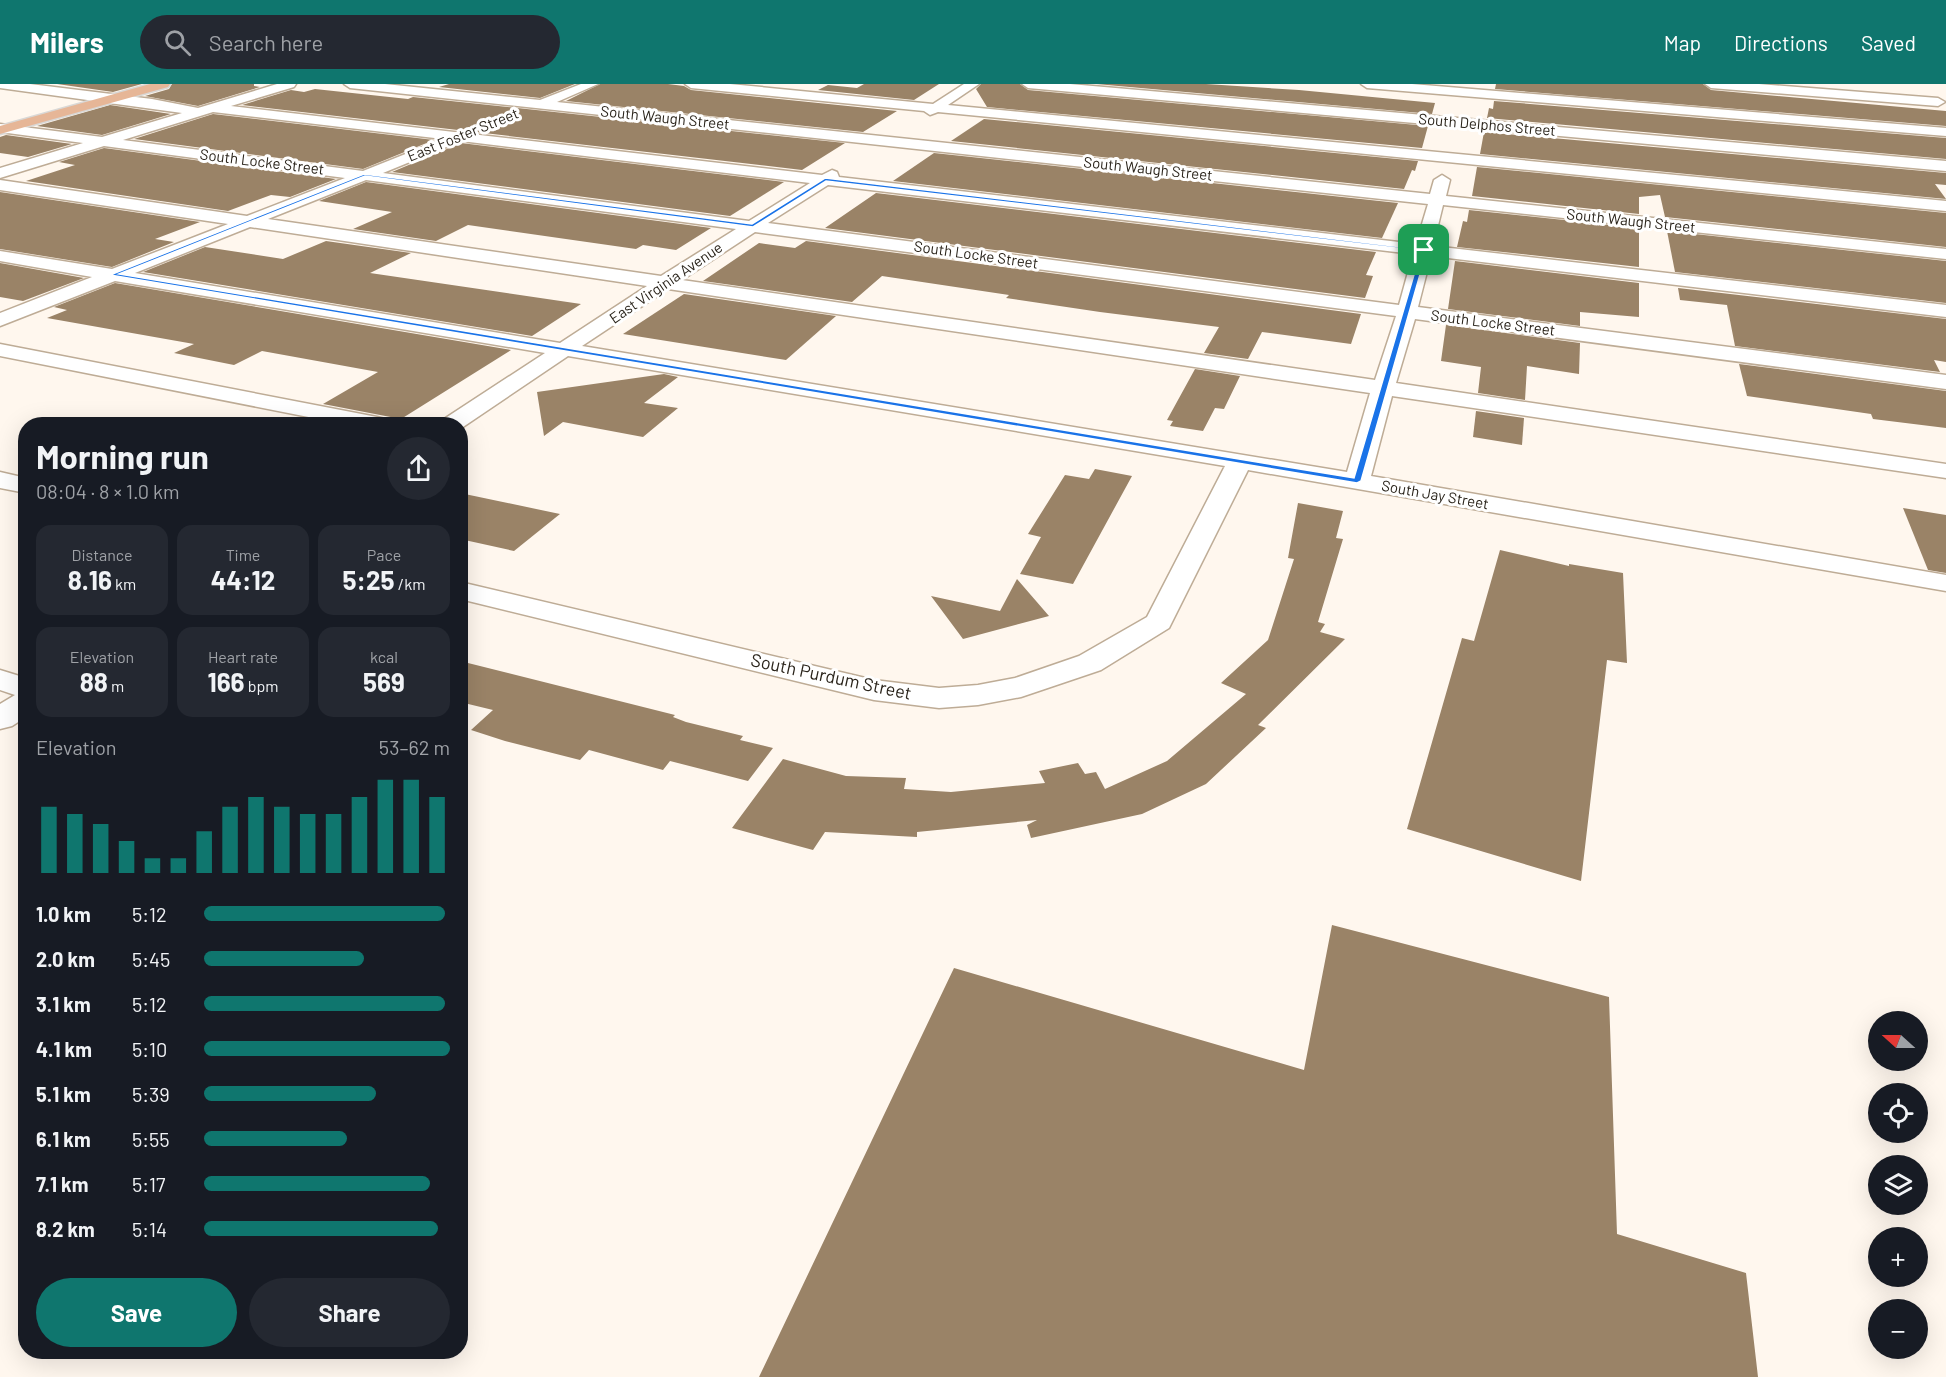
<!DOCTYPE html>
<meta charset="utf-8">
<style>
body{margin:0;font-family:Barlow,sans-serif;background:#242831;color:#f1f3f6;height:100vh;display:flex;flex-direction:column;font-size:22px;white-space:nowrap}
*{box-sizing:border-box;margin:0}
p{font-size:20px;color:#9ea1a6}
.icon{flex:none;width:33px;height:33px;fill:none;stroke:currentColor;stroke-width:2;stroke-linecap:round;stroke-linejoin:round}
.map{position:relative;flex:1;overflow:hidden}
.drawer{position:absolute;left:18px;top:333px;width:450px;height:942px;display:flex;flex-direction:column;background:#171b24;border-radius:24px;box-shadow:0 6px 24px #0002}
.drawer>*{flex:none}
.needle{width:39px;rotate:291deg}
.fabs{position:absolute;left:1868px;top:927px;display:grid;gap:12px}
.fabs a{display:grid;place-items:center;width:60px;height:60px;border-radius:50%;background:#171b24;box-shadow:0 6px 24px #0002;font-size:30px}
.pin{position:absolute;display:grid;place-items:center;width:51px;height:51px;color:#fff;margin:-26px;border-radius:12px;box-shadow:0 3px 9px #0006}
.round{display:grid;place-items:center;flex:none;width:63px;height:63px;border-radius:32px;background:#242831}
.overview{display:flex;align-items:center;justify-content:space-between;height:102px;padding:0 18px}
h1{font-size:33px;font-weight:700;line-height:45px}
.figures{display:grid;grid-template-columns:repeat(3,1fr);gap:9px;height:102px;padding:6px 18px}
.figures div{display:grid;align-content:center;border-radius:15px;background:#242831;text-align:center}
.figures b{font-size:26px;font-weight:700}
.figures small{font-size:16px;font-weight:400}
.figures p{font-size:16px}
.chart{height:168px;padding:12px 18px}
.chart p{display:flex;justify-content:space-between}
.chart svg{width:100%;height:108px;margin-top:6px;stroke:#0f766e;stroke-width:6}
.cta{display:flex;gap:12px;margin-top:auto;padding:12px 18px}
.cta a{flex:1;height:69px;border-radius:36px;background:#0f766e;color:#fff;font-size:24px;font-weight:700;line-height:69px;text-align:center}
.cta a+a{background:#242831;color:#f1f3f6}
ul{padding:0 18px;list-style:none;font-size:20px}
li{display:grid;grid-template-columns:96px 72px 1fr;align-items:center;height:45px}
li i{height:15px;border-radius:8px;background:#0f766e}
header{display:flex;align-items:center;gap:36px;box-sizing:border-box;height:84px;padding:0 30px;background:#0f766e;color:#fff}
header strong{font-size:28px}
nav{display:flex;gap:33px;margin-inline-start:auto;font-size:21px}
.search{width:420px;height:54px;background:#242831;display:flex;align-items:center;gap:15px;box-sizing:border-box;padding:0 21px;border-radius:33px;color:#9ea1a6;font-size:22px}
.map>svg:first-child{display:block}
.building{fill:#9a8367}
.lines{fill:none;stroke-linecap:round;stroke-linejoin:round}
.minor-casing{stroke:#beac96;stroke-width:3}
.major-casing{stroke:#d9d8d6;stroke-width:3}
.minor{fill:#fff;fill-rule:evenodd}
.major{fill:#e6b697;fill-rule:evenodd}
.route{fill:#1a73e8;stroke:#fff;stroke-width:1.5;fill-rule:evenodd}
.labels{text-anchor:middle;stroke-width:6;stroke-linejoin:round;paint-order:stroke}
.far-street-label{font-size:15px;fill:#2a241b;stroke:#fff}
.street-label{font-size:18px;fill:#2a241b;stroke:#fff}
</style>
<header>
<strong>Milers</strong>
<div class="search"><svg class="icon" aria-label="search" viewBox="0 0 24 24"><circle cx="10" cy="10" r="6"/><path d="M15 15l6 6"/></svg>Search here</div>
<nav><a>Map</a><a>Directions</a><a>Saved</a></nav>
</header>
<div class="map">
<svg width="1946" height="1293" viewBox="0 0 1946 1293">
<rect width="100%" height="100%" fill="#fff7ee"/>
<!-- building -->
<g class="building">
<path d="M57,0H142L113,8Z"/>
<path d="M172,0H254V2L260,3L198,22L145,12L169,5Z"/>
<path d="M449,0H575L540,14L439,3Z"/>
<path d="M600,0H668L684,2L691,6L897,27L863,48L566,17Z"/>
<path d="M864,0H939L914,16L818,6L828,1L857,4Z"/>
<path d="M981,0H1020L1028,6L1428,42L1422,64L987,23L976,5Z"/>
<path d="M1096,0H1206L1299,6L1435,19L1432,30Z"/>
<path d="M1496,0H1703L1711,6L1946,27V42L1495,5Z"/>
<path d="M315,5L408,15L413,13L845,59L802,86L242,21L291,6L304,8Z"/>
<path d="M1494,17L1946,54V75L1487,34L1489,24L1493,25Z"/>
<path d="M110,21L171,30L102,51L37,42Z"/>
<path d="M213,30L434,56L363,85L134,55Z"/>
<path d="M984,35L1418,77L1415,87L1412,86L1404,105L951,57Z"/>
<path d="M1484,48L1946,89V101L1935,100L1946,115L1480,70Z"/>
<path d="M6,51L72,60L28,73L0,69V53Z"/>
<path d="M461,59L784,98L730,132L392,88Z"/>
<path d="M104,64L336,95L290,113L271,111L228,127L26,97L75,81L59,78Z"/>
<path d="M934,69L1398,119L1382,154L893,97Z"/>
<path d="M1477,83L1946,129V163L1665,133L1660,111L1639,113V130L1472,112Z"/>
<path d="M366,98L711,144L676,166L643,161L636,165L468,141L436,157L353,145L392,128L319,117Z"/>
<path d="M0,108L200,138L155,155L174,158L112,183L0,165Z"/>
<path d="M876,109L1376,168L1366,191L1373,192L1365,214L825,144Z"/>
<path d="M1469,126L1639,144V183L1457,163L1463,137L1467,138Z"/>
<path d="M1667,147L1946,177V219L1675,188Z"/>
<path d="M326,157L411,169L370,189L581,220L532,252L143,188L205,163L283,175Z"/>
<path d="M806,157L1361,230L1351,260L1262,248L1248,275L1204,269L1219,243L1100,228L1006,214L1009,211L882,192L852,218L703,197L759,159L795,164Z"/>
<path d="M1455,177L1639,199V233L1580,228V242L1448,225Z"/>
<path d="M0,179L84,194L23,217L0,213Z"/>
<path d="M115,199L511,266L401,335L323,320L378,288L262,267L234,281L174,269L194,260L47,234L67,226L54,223Z"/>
<path d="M1678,204L1946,235V278L1934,276L1940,288L1735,262L1727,221L1680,216Z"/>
<path d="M684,210L836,232L786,276L623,250Z"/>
<path d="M1446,241L1580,259L1579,290L1527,282L1525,316L1478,309L1481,283L1441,277Z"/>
<path d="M1739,280L1946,307V344L1873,335L1871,330L1747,312Z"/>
<path d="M1195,285L1240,292L1224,325L1215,324L1203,347L1170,342L1173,337L1167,336Z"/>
<path d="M664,290L678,293L644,319L678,324L643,353L563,338L544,352L537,308Z"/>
<path d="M1476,327L1524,334L1522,361L1473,353Z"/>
<path d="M1095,385L1132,392L1073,500L1020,490L1041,453L1028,450L1065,391L1089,395Z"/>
<path d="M460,409L560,430L514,467L460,455Z"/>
<path d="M1298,419L1343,427L1336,454L1343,455L1318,538L1325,540L1320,548L1345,555L1258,641L1266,644L1206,700L1142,730L1031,754L1027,741L1037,736L917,748V753L825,748L813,766L732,744L783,675L846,692L906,694L904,705L951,708L1045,699L1039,687L1078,679L1085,690L1096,688L1105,705L1167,677L1246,610L1221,599L1268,556L1294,475L1288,474Z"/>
<path d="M1903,424L1946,431V489L1928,486Z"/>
<path d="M1500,466L1569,482V480L1623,489L1627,579L1607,576L1581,797L1407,745L1462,554L1474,557Z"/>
<path d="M1017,495L1049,532L963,555L931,512L1000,527Z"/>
<path d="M460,577L675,631L673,633L686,638L743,652L740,656L773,664L748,697L670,677L663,686L589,666L580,676L505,657L471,646L493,626L460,618Z"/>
<path d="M1332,841L1609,913L1617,1150L1746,1189L1758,1293H759L954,884L1304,986Z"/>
</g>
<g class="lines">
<defs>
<g id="minor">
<path d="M0,0H30L152,15L198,24L277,0H296L294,3L231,22L822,91L832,86L837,88L839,93L1416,160L1428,120L350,4L344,0H385L540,16L581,0H598L557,18L1430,110L1434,96L1442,91L1450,96L1446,112L1946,165V175L1443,121L1433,162L1946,221V233L1431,172L1418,223L1946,291V305L1415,235L1396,299L1946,380V394L1392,312L1371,392L1946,491V507L1248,386L1169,544L1101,586L1021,613L978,621L939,624L874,616L460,515V498L874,596L939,604L978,601L1015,594L1079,572L1147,533L1225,382L568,272L460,345V340H440L444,335L545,269L115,197L0,242V229L92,193L0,177V167L112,185L228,140L0,106V96L247,132L345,94L104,62L0,94V84L83,59L0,48V40L102,53L182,29L0,4ZM213,28L443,55L363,87L123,56ZM461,57L810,99L749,137L383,89ZM366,96L736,145L661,192L268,135ZM828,101L1413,170L1399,221L768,139ZM250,143L647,202L560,259L135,189ZM755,148L1396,232L1375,296L682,196ZM668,205L1370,309L1347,388L582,262Z"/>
<path d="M685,0H730L933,20L964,0H979L948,21L1946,117V127L938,28L930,31L924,27L691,4Z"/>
<path d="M1022,0H1070L1946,77V87L1028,4Z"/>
<path d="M1361,0H1412L1946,44V52L1367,4Z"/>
<path d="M1705,0H1759L1938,14L1945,18L1938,22L1711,4Z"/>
<path d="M0,260L377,333L385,335L389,340H344L0,272Z"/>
<path d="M0,388L26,394V409L0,404Z"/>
<path d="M0,586L26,594V633L12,642L0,645V620L15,611L0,606Z"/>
</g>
<path id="major" d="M150,0H170L168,3L0,50V42Z"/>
</defs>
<!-- minor casing -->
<use href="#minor" class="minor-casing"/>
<!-- major casing -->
<use href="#major" class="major-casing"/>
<!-- minor -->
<use href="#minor" class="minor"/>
<!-- major -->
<use href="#major" class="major"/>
</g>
<!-- route -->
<path class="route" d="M364,90L752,140L825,94L1427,166L1361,397L1357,399L110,191ZM365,92L753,143L826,97L1421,167L1354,394L119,190Z"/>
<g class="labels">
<!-- far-street labels -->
<g class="far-street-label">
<text transform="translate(665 34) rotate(6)" y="5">South Waugh Street</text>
<text transform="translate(1487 41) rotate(5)" y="5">South Delphos Street</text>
<text transform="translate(463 51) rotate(-22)" y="5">East Foster Street</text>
<text transform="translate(262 78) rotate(7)" y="5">South Locke Street</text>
<text transform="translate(1148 85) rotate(6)" y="5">South Waugh Street</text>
<text transform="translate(1631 137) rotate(6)" y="5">South Waugh Street</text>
<text transform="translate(976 171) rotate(8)" y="5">South Locke Street</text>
<text transform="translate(666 199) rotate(-34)" y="5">East Virginia Avenue</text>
<text transform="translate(1493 239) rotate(7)" y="5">South Locke Street</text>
<text transform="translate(1435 411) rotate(10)" y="5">South Jay Street</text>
</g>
<!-- street labels -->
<g class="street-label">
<text transform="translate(831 593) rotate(12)" y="6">South Purdum Street</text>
</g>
</g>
</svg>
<div class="fabs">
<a><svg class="needle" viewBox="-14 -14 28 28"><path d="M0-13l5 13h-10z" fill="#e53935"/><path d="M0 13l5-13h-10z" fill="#9ea1a6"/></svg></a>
<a><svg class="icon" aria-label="locate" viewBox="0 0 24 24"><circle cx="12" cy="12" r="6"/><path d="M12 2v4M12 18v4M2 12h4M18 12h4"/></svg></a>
<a><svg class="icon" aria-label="layers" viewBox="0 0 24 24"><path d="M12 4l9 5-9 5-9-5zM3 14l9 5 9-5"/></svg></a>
<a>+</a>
<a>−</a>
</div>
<div class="pin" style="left:1424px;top:166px;background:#1e9e55"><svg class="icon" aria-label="arrive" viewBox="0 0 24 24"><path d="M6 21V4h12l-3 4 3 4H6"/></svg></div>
<section class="drawer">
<div class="overview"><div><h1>Morning run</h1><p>08:04 · 8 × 1.0 km</p></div><a class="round"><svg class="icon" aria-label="share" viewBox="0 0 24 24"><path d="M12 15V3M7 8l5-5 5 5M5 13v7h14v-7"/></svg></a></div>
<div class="figures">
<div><p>Distance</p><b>8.16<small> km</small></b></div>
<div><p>Time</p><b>44:12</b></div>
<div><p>Pace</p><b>5:25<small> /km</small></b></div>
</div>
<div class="figures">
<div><p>Elevation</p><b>88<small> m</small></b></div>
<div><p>Heart rate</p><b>166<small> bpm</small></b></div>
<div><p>kcal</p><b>569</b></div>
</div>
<div class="chart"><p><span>Elevation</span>53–62 m</p>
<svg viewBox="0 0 160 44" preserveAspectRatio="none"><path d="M5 44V17M15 44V20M25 44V24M35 44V31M45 44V38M55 44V38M65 44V27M75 44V17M85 44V13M95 44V17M105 44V20M115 44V20M125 44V13M135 44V6M145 44V6M155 44V13"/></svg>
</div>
<ul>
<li><b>1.0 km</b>5:12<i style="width:98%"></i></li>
<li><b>2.0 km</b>5:45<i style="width:65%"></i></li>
<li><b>3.1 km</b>5:12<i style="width:98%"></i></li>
<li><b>4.1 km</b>5:10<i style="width:100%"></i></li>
<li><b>5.1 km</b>5:39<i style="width:70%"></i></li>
<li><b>6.1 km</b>5:55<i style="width:58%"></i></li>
<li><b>7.1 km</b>5:17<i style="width:92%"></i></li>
<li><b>8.2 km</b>5:14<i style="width:95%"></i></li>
</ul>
<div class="cta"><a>Save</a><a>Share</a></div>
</section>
</div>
